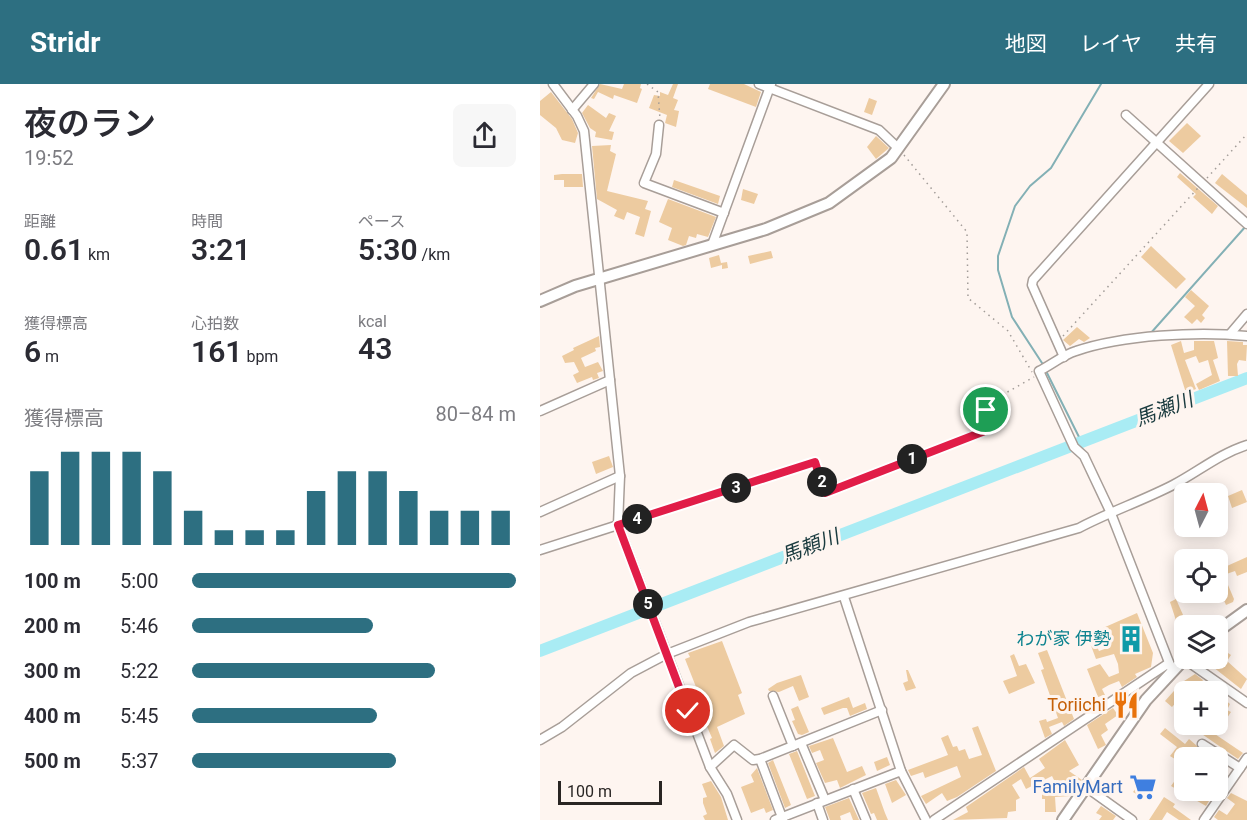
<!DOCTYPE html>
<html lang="ja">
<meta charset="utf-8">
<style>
body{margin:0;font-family:Roboto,"Noto Sans JP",sans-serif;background:#f7f7f7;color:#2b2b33;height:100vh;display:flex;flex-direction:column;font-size:22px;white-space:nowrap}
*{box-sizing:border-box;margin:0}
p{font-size:20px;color:#7c7c81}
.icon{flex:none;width:33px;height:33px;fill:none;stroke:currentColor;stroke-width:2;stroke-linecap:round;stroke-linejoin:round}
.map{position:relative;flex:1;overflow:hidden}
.panel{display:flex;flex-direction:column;background:#fff;width:540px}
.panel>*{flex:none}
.needle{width:39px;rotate:6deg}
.controls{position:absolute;left:634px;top:399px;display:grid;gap:12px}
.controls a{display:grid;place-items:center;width:54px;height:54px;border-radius:9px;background:#fff;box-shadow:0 3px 15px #0003;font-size:30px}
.scale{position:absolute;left:18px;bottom:15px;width:104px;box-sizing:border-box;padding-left:6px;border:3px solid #292523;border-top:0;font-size:16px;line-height:21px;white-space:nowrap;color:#292523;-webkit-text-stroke:4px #fef5f0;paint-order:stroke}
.pin{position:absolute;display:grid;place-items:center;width:51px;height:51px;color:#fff;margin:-26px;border:3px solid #fff;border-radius:50%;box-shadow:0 2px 6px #0007}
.km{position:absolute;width:30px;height:30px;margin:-15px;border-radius:50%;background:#222;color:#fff;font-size:16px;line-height:30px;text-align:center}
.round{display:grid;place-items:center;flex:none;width:63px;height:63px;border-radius:9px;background:#f7f7f7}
.head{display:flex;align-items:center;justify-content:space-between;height:102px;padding:0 24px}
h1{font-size:33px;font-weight:600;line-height:45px}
.metrics{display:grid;grid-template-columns:repeat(3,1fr);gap:9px;height:102px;padding:6px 24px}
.metrics div{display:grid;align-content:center}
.metrics b{font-size:30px;font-weight:600}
.metrics small{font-size:16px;font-weight:400}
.metrics p{font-size:16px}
.chart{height:168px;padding:12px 24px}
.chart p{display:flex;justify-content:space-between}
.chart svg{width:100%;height:108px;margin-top:6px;stroke:#2d6f81;stroke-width:6}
ul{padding:0 24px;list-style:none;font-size:20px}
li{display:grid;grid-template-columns:96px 72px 1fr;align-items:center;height:45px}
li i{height:15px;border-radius:8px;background:#2d6f81}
header{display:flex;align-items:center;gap:36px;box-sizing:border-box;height:84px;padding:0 30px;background:#2d6f81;color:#fff}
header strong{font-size:28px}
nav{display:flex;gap:33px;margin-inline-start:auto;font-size:21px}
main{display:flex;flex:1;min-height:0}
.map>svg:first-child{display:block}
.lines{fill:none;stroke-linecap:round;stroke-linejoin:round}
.stream{stroke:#83b0b5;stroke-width:2}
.river{stroke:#a9ecf4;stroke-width:12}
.building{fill:#edcba0;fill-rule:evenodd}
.street-casing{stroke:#a89e98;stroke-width:11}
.secondary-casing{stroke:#a89e98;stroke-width:14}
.path{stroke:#a29c98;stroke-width:1.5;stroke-dasharray:1.5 4.5;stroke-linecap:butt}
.street{stroke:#fff;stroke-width:8}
.secondary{stroke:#fff;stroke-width:10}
.route-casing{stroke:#fff;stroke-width:12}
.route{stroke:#e11d48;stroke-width:8}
.labels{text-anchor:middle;stroke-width:6;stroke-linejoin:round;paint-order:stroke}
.culture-label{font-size:18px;fill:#0d838f;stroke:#fef5f0;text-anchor:end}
.food-label{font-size:18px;fill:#c56008;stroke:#fef5f0;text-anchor:end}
.shop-label{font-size:18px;fill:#366cbe;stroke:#fef5f0;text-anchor:end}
.water-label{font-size:20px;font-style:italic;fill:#1a3b3f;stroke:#fef5f0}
</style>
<header>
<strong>Stridr</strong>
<nav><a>地図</a><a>レイヤ</a><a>共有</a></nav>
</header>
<main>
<section class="panel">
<div class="head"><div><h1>夜のラン</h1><p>19:52</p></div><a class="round"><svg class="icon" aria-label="share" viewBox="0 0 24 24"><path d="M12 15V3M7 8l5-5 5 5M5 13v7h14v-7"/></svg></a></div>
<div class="metrics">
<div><p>距離</p><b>0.61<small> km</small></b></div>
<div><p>時間</p><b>3:21</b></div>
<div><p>ペース</p><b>5:30<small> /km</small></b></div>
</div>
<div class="metrics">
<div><p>獲得標高</p><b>6<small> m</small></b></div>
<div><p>心拍数</p><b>161<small> bpm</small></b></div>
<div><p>kcal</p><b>43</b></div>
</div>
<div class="chart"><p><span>獲得標高</span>80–84 m</p>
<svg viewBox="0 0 160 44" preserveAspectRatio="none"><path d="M5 44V14M15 44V6M25 44V6M35 44V6M45 44V14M55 44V30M65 44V38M75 44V38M85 44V38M95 44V22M105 44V14M115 44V14M125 44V22M135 44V30M145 44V30M155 44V30"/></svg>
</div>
<ul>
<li><b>100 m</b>5:00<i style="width:100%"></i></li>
<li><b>200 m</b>5:46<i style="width:56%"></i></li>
<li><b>300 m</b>5:22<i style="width:75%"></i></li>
<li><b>400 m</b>5:45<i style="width:57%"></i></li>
<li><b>500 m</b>5:37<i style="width:63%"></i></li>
</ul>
</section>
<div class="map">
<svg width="707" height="736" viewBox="0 0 707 736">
<rect width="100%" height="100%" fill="#fef5f0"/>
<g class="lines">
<!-- stream -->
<g class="stream">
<path d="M610,250L706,142"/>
<path d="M504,282L472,233L458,186V172L475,122L490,102L511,84L561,0"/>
<path d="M506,287L541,357"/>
</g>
<!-- river -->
<path class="river" d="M0,567L707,294"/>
</g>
<!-- building -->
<g class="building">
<path d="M60,0L82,5L84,0H101L100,4L102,5L97,19L74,11L73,15L58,8L54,15L51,14Z"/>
<path d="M133,0H138L133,14L138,16L134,26L139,27L136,43L125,39L127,31L109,24L114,11L120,12V8L128,11Z"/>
<path d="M170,0H204L221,8L216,23L168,5Z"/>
<path d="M11,8L32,35L38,49L35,59L22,56L16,44L0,31V17Z"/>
<path d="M329,14L337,17L332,31L324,28Z"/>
<path d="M48,21L66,34L69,29L76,32L69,47L74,48L72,56L55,53L56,48L50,44L42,29Z"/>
<path d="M647,39L661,52L643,69L629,57Z"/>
<path d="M336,52L349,64L336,75L327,63Z"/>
<path d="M71,61L70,67L76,70L67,107L108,117L105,125L111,127L104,153L95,150L100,133L87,128L84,136L74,132L77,126L57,115L52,62Z"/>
<path d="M640,89L678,122L672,130L653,113L656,110L637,93Z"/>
<path d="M22,90H42L43,103H24V96H14V91Z"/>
<path d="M682,90L707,111V124L675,99Z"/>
<path d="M134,96L180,112L178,120L132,103Z"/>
<path d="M203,105L218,110L214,120L201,116Z"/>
<path d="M128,115L176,133L168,153L157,150L156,154L149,152L146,161L143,162L128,156L132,144L119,138Z"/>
<path d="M611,162L646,195L636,205L601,173Z"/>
<path d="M231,167L233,174L210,180L208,172Z"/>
<path d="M179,171L181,179L187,178L188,184L182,185V181L171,184L169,174Z"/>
<path d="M651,206L669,222L662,231L665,234L661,239L657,235L652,240L644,233L655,222L645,213Z"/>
<path d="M537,243L550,254L544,258L539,255L530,262L523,256Z"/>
<path d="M59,252L60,263L55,264L56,267L41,274L45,283L58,278L63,287L57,289L59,294L53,296L52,293L37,299L33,291L39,288L34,278L25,279L22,272L34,266L33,264Z"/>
<path d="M641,257L644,269L654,266V257H674L678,274L673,276L680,297L659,306L656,300L672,291L668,276L659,279L656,272L645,276L656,305L646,309L631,261Z"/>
<path d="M687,257L703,258V261H707L706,277L699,276L697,280L698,292H688Z"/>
<path d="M69,372L73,383L56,390L52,378Z"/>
<path d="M702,406L707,418L692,424L688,412Z"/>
<path d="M707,473V488L697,492L695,487L678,493V486Z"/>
<path d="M688,501L694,515L693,518L686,521L679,505Z"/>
<path d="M636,515L647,540L645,564L630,518Z"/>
<path d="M597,529L613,569L611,583L595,590L597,593L582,603L579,597L569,601L562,605L565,611L558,613L547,585L560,580L569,593L579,589L578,580L574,570L556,575L547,551ZM565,552L570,563L559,567L554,556Z"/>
<path d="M182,557L202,609L198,611L205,630L177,643L184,662L175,669L170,655L172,654L155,615L160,613L145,575L150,573L148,569Z"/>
<path d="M680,558L688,564L685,567L691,571L687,577L707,595L701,605L673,583L682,571L678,568Z"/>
<path d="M507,566L534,635L524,642L522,638L509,643L512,650L505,654L499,637L506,635L507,638L518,634L501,586L504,585L498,569Z"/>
<path d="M474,570L479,582L486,580L495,599L469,610L463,597L477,592L470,572Z"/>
<path d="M366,586H368L376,604L366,607L363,599L368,597Z"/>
<path d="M655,590L663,596L655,608H645V616L641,613L632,623L625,617L641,599Z"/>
<path d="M261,591L269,613L259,617L253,602L239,608L229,607L228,605L237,599Z"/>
<path d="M678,607L686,612L684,615L690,620L687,626L691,628L687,634L678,629Z"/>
<path d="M309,613L313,624L325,619L327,625L310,632L307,624H303L284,631L281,624Z"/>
<path d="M258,622L269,648L262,651L258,650L252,637L255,636L251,625Z"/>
<path d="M573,624L578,631L565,640L568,646L561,651L566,661L558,665L547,641Z"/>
<path d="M660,640L703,669L698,675L656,646Z"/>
<path d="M438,642L456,687L417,713L407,717L402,709L386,720L381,712L421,693L417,682L385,694L383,688L371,692L368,686L408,671L401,654L408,651L413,663L417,662L419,667L425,665L429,675L442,671L432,644Z"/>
<path d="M625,644L645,660L649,655L671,674L649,671L645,674V681L638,677L630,672L637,663L620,650Z"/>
<path d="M293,654L307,688L322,682L326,691L300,704L297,696L285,699L276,679L284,676L280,666L272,669L269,662Z"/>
<path d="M525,656L539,681L529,687L542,696L531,712L515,713L516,728H505V715H502V707L518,704L512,692L486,705L481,695L472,701L480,714L476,716V727L468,728L467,734L413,736L428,728L426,723L484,683L490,694L505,684L499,675Z"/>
<path d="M257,667L275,712L267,715L249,670Z"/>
<path d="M347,673L350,681L337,687L334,678Z"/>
<path d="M233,676L251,721L245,724L228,679Z"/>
<path d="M217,684L233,726L226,729L224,724L211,729L201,703L214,698L211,691Z"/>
<path d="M604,693L613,699L603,714L593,708Z"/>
<path d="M636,695L645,701V706H655L669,717L666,722L631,702Z"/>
<path d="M356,696L366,711L352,719L345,700Z"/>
<path d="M171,697L181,713L188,736H165L163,732L167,730L163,719V714L167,713L162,700Z"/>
<path d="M336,704L345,729L348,736H337L334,729L331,730L322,709Z"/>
<path d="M691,709L707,717V736H678L674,733L679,726L687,731L695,720L687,714Z"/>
<path d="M624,713L635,720L633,723L651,736H639L627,728L622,736H609Z"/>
<path d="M309,714L319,736H313L310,728L300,732L301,736H290L285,723Z"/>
<path d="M561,722L576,732L573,736H559L562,732L556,729Z"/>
</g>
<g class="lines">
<defs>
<g id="street">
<path d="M13,0L37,32L44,47L80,392L78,441L170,683L187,710L197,736"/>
<path d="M219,0L339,46L358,64"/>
<path d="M32,26L54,0"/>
<path d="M586,31L707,140"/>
<path d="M119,41L116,70L104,99L184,129"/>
<path d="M172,161L231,0"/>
<path d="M690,250L707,230"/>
<path d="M524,273L492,201L493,196L669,0"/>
<path d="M0,327L70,296"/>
<path d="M0,428L80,392"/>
<path d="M0,466L78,441"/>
<path d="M304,513L361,687"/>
<path d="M644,575L707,619"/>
<path d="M632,586L570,427L544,372L534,363L499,287C511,281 523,271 536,267C583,251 658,247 707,252"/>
<path d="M233,612L253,662"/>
<path d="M0,656L22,643L91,589L127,570L209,538L539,444C569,428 602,417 633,401C658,388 679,370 707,361"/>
<path d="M261,659L285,716"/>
<path d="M662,660L700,684"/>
<path d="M220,675L243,736"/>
<path d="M170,683L194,661L213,676L220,675L342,626"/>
<path d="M546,703L592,736"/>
<path d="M313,705L326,736"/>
<path d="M277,719L283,736"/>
<path d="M235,736L361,687L386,736"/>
<path d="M394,736L629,579"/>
<path d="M664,736L707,674"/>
</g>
<g id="secondary">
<path d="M0,217L35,202L226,145L289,119L351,74L404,0"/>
<path d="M678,547L707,526"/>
<path d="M523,736L606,616L645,574"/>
</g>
</defs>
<!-- street casing -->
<use href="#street" class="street-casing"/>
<!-- secondary casing -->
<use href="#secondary" class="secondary-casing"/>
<!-- path -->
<g class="path">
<path d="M107,0L118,8L120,35"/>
<path d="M364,71L427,148L428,214L468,247L492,288"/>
<path d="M667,94L707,50"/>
<path d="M523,252L658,104"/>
<path d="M87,438L275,378L285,409L450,345L446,324L448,319L494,293"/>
</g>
<!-- street -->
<use href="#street" class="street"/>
<!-- secondary -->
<use href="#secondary" class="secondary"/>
</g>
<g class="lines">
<defs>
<path id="route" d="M148,627L78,441L275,378L285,409L450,345L446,326"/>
</defs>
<!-- route casing -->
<use href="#route" class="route-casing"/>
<!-- route -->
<use href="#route" class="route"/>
</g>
<!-- icons -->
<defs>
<symbol id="building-bare" viewBox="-9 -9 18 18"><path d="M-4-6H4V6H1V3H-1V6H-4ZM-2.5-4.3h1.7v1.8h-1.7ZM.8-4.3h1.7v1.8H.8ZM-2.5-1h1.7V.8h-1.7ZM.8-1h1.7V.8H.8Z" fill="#0f9aa8" stroke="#fef5f0" stroke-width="2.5" paint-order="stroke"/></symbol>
<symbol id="restaurant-bare" viewBox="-9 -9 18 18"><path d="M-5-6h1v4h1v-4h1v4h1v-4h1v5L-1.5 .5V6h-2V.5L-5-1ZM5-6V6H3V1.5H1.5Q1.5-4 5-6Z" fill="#e8710a" stroke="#fef5f0" stroke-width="2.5" paint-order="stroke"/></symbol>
<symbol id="supermarket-bare" viewBox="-9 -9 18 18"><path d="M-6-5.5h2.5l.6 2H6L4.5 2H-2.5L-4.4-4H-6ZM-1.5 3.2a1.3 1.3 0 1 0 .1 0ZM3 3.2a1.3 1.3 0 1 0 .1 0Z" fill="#3f7fe0" stroke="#fef5f0" stroke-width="2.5" paint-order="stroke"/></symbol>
</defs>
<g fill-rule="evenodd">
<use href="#building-bare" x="572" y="536" width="38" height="38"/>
<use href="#restaurant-bare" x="567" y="602" width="38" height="38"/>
<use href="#supermarket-bare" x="584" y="684" width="38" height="38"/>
</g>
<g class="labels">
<!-- culture labels -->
<g class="culture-label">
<text x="571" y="561">わが家 伊勢</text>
</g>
<!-- food labels -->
<g class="food-label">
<text x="566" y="627">Toriichi</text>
</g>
<!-- shop labels -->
<g class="shop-label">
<text x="583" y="709">FamilyMart</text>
</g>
<!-- water labels -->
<g class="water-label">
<text transform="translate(624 325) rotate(-21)" y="7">馬瀬川</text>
<text transform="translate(270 462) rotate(-21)" y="7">馬頼川</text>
</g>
</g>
</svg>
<div class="controls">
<a><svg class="needle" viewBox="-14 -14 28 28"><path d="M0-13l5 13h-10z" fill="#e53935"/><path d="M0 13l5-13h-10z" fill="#7c7c81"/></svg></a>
<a><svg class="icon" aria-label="locate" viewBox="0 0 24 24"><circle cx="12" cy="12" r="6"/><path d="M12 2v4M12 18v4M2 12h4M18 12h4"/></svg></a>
<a><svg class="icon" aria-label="layers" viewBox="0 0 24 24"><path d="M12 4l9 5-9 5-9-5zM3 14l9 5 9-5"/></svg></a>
<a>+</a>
<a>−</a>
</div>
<div class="scale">100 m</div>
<div class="pin" style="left:446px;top:326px;background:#1e9e55"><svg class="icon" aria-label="arrive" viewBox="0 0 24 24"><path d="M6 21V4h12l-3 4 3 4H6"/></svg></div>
<div class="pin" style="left:148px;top:627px;background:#d93025"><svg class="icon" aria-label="check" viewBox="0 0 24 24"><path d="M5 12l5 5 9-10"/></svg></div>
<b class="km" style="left:372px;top:375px">1</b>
<b class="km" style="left:282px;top:398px">2</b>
<b class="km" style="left:196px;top:404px">3</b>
<b class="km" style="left:97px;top:435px">4</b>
<b class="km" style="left:108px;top:520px">5</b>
</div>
</main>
